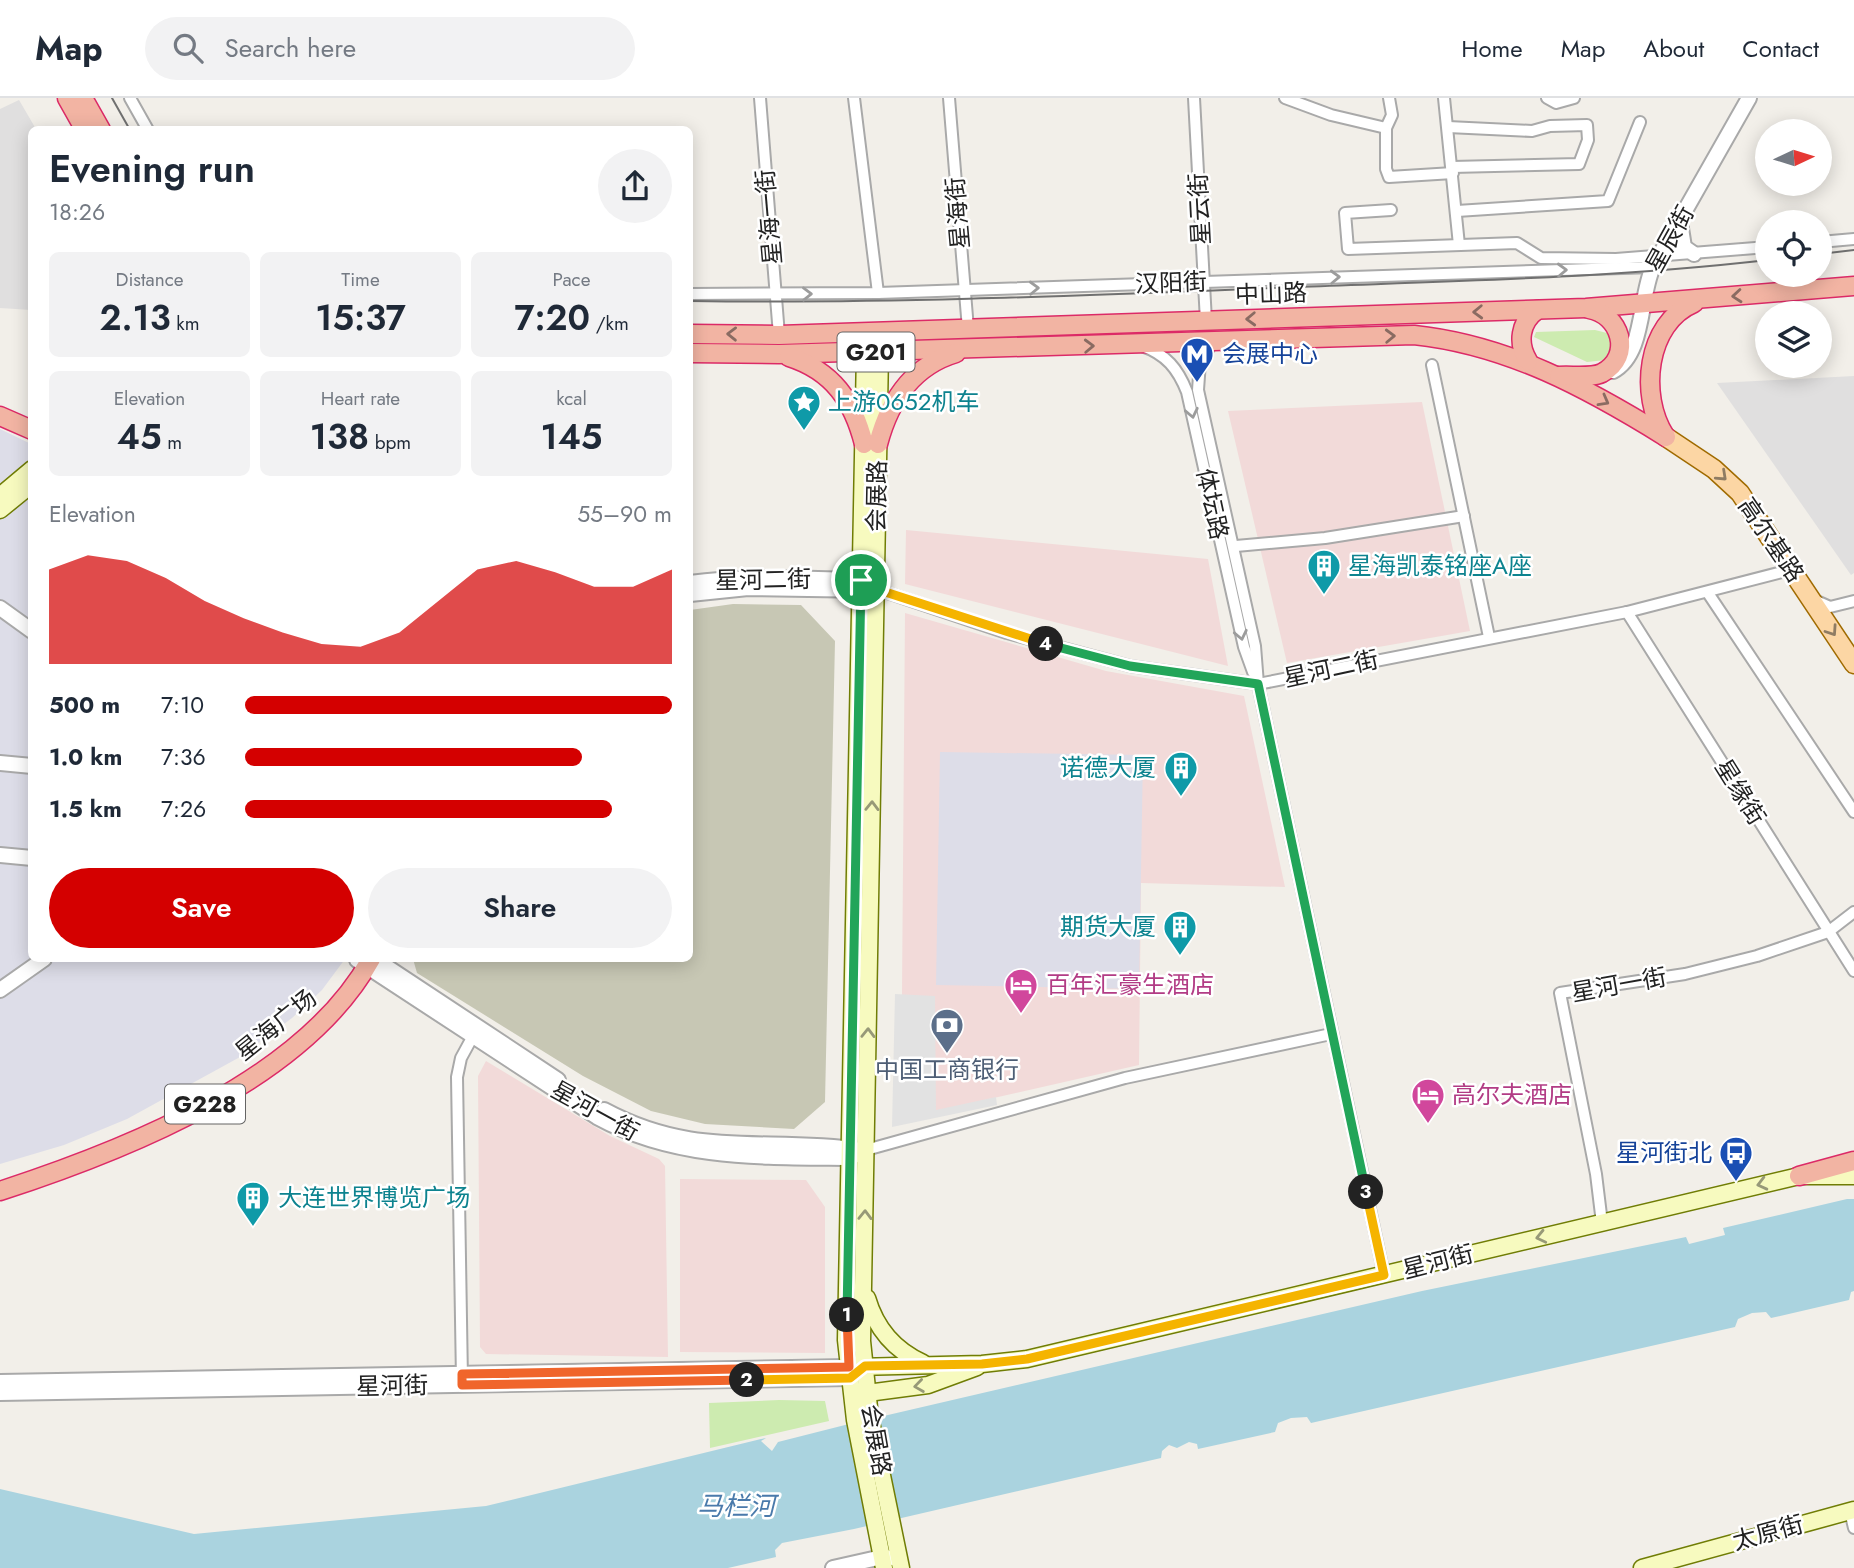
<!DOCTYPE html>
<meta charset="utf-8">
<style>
body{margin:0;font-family:Jost,"Noto Sans SC",sans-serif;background:#f2f2f3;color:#1f2937;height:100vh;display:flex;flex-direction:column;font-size:26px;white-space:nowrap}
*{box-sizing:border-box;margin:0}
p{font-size:23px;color:#747a83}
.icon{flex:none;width:38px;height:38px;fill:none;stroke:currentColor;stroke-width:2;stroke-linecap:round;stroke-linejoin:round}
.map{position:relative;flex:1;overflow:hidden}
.drawer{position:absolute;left:28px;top:28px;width:665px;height:836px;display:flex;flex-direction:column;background:#fff;border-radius:10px;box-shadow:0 4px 18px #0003}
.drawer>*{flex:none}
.needle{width:46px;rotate:86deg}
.buttons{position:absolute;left:1755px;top:21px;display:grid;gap:14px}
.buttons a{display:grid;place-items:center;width:77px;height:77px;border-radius:50%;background:#fff;box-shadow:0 4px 18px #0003;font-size:35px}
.pin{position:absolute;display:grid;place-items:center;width:60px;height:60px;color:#fff;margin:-30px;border:4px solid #fff;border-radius:50%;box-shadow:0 2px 7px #0007}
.km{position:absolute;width:35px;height:35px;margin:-18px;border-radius:50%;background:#222;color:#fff;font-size:19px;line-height:35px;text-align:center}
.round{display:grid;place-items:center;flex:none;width:74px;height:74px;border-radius:37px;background:#f2f2f3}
.head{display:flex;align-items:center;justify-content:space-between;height:119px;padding:0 21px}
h1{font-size:38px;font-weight:600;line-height:52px}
.stats{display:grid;grid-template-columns:repeat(3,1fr);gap:10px;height:119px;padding:7px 21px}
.stats div{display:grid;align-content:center;border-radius:10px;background:#f2f2f3;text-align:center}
.stats b{font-size:35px;font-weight:600}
.stats small{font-size:19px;font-weight:400}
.stats p{font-size:19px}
.chart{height:196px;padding:14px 21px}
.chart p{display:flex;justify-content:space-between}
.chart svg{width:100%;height:126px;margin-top:7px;fill:#d40000;opacity:.7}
.cta{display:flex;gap:14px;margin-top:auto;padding:14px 21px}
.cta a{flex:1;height:80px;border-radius:42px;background:#d40000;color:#fff;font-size:28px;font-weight:600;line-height:80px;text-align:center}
.cta a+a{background:#f2f2f3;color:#1f2937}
ul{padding:0 21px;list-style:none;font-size:23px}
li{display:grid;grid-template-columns:112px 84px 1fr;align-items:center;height:52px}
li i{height:18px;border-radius:9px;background:#d40000}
header{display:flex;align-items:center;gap:42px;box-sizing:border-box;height:98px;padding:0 35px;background:#fff;border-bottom:2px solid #e0e1e3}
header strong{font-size:33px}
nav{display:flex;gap:38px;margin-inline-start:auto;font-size:24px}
.search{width:490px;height:63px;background:#f2f2f3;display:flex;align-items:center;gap:18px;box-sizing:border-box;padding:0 24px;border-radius:38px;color:#747a83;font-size:26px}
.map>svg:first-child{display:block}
.residential{fill:#e0dfdf}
.commercial{fill:#f2dad9}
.construction{fill:#c7c7b4}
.grass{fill:#cdebb0}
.parking{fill:#e2e2e2}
.plaza{fill:#dddde8}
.water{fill:#aad3df}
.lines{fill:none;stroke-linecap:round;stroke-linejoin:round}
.minor-casing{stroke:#a9a9a9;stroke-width:14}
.tertiary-casing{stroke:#a9a9a9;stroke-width:18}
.secondary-casing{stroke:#707d05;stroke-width:19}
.primary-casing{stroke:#a06b00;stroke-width:21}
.trunk-casing{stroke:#dc2a67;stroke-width:21}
.minor{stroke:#fff;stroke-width:10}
.tertiary{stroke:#fff;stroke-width:14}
.secondary{stroke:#f7fabf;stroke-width:16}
.primary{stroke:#fcd6a4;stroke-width:18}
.trunk{stroke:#f2b4a3;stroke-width:18}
.tram{stroke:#707070;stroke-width:2}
.oneway{stroke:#9c9c9c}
.oneway2{stroke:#8a6b62}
.oneway3{stroke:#8f7c63}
.oneway4{stroke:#979978}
.split-1-casing{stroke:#fff;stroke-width:14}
.split-2-casing{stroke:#fff;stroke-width:14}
.split-3-casing{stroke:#fff;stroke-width:14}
.split-4-casing{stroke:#fff;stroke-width:14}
.split-5-casing{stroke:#fff;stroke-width:14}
.split-1{stroke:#22a559;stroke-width:9}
.split-2{stroke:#f0652b;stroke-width:9}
.split-3{stroke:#f5b400;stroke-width:9}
.split-4{stroke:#22a559;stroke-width:9}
.split-5{stroke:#f5b400;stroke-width:9}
.labels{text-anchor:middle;stroke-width:5;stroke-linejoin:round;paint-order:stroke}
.shield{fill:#fff;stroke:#646464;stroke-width:2}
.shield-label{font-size:23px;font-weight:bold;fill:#222}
.street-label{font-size:24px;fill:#222;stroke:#fff}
.transit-label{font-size:24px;fill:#164399;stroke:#fff;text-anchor:start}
.culture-label{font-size:24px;fill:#0d838f;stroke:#fff;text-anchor:start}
.hotel-label{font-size:24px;fill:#b23c85;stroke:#fff;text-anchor:start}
.service-label{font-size:24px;fill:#4e5e75;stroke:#fff}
.water-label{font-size:26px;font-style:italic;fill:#4a7aab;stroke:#fff}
</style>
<header>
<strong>Map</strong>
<div class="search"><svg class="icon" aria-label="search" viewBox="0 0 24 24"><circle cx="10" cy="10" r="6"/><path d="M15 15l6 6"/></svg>Search here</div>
<nav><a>Home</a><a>Map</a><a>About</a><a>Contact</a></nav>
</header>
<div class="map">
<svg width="1854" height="1470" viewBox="0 0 1854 1470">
<rect width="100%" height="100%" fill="#f2efe9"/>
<!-- residential -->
<g class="residential">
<path d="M19,2L36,31L32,32L31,212L0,210V11Z"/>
<path d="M1854,278V475L1851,477L1717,285Z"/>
</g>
<!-- commercial -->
<g class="commercial">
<path d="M1422,304L1470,533L1287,565L1228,313Z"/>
<path d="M906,432L1208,461L1228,568L905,486Z"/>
<path d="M905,515L1106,573L1244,598L1285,789L1141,785L1139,967L901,1021Z"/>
<path d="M486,963L610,1038L659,1061L665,1068L668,1259L486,1256L480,1249L478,978Z"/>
<path d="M680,1081L806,1082L825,1109V1255L680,1254Z"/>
</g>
<!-- construction -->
<path class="construction" d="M733,506L801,507L835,543L825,1004L794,1031L705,1026L651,1013L583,978L417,875L413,861H690V512Z"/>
<!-- grass -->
<g class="grass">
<path d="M1595,232L1611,236L1615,247L1606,262L1587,264L1534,239L1536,234Z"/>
<path d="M779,1302L825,1303L829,1323L710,1350L709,1305Z"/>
</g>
<!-- parking -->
<path class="parking" d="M895,896L935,898L936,1012L996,999L997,1007L892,1029Z"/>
<!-- plaza -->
<g class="plaza">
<path d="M0,331L31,346L32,861H345L322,892L292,920L240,959L127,1021L64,1047L0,1066Z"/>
<path d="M940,654L1143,657L1139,891L936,887Z"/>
</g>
<!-- water -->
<path class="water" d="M1847,1101H1854V1193L1851,1194L1849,1202L1771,1220L1766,1214L1752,1215L1738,1221L1735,1229L1311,1325L1307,1319L1291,1320L1278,1325L1275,1334L1198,1351L1197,1346L1189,1344L1177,1350L1169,1347L1162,1353L1161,1360L854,1431L782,1445L775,1452L776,1459L728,1470H0V1391L194,1436L486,1408L761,1341L766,1340L761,1343L772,1353L778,1344L845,1327L1422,1193L1686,1139L1689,1146L1725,1137L1723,1130Z"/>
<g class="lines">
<defs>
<g id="minor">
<path d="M130,0L148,32"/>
<path d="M760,0L779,237"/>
<path d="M854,0L878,195"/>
<path d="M949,0L968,231"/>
<path d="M1194,0L1206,223"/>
<path d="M1285,0L1331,17L1386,30"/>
<path d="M1389,0L1392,17L1386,30V71L1389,79L1453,75"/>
<path d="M1444,0L1459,147"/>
<path d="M1547,0L1556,5L1574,0"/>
<path d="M1448,29L1532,33L1550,28L1587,27L1588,42L1579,66L1452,69"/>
<path d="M1391,112L1345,115L1348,151L1517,145L1541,160L1616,161L1768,149"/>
<path d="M1457,113L1608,103L1640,24"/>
<path d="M1820,144L1854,141"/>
<path d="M690,196L878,195L1653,169"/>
<path d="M1213,244L1200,264L1198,292L1255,548L1258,586L1384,1177"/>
<path d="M1142,248C1166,256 1178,271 1187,294L1244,549L1253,574"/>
<path d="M1432,267L1489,539"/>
<path d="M1236,448L1325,440L1464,418"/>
<path d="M876,491L1007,535L1130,568L1258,586L1627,514L1790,472"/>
<path d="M1708,495L1854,714"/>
<path d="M1812,501L1830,509L1854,503"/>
<path d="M1627,514L1854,873"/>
<path d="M866,1052L1125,980L1331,936"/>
<path d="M1602,1125L1596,1076L1560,895L1685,876L1757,858L1828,834L1854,814"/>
<path d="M462,1282L457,979L461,960L473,938"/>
<path d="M1850,1413L1854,1430"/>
</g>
<g id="tertiary">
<path d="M1680,124L1684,149L1694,156"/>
<path d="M1613,273C1645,256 1639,199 1653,169L1749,0"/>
<path d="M690,485C746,477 804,481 861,482L869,487"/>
<path d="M690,496L748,490L871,492"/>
<path d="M0,510L32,533"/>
<path d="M0,665L32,668"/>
<path d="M0,757L32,760"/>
<path d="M375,861L558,982"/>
<path d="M357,862L597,1019C676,1062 762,1059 850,1060L858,1056"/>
<path d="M0,892L44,861"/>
<path d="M604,1012C697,1062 765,1038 861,1052"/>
<path d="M0,1284L849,1269"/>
<path d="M0,1295L850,1280L858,1274"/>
<path d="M833,1470L882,1459L893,1460"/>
</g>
<g id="secondary">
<path d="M871,241L865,254L846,1242L855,1322L884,1470"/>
<path d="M877,243L880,254L862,1243L870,1319L901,1470"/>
<path d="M0,398L32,371"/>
<path d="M0,412L32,386"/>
<path d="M867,1200C876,1231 894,1252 923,1265"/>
<path d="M856,1269L982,1266L1027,1261L1799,1078H1854"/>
<path d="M860,1296L928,1287L977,1269"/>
<path d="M1642,1470L1854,1412"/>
</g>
<path id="primary" d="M1666,339L1714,371L1740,395L1854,566"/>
<g id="trunk">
<path d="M67,0L85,32"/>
<path d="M83,0L101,32"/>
<path d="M690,236L779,237L1586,210L1854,188"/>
<path d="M690,255L779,256L1414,237C1508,247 1587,290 1666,339"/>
<path d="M789,259C833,273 853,303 864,346"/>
<path d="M1528,263C1517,245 1520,224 1537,212"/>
<path d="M1559,278C1571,277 1592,280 1602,275C1634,258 1620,216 1589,211"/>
<path d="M0,318L32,332"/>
<path d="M1665,338C1639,298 1646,225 1694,205"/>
<path d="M878,346C889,304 912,268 956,255"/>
<path d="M1799,1078L1854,1063"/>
<path d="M0,1093C126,1052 304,982 371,861"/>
</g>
</defs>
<!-- minor casing -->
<use href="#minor" class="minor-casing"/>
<!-- tertiary casing -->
<use href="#tertiary" class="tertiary-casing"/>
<!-- secondary casing -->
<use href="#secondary" class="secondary-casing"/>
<!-- primary casing -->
<use href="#primary" class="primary-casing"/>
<!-- trunk casing -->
<use href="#trunk" class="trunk-casing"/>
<!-- minor -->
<use href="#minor" class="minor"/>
<!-- tertiary -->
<use href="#tertiary" class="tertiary"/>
<!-- secondary -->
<use href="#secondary" class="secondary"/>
<!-- primary -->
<use href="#primary" class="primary"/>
<!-- trunk -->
<use href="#trunk" class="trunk"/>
<!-- tram -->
<g class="tram">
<path d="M112,0L130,32"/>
<path d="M1820,156L1854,152"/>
<path d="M690,203C892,206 1094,197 1297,189C1454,183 1611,180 1768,162"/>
</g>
</g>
<!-- one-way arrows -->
<defs><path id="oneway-chevron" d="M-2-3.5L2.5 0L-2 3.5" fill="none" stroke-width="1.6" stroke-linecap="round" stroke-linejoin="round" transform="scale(1.75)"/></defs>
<g class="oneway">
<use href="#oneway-chevron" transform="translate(1562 172) rotate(-2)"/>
<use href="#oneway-chevron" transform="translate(1335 179) rotate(-2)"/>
<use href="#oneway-chevron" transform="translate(1034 190) rotate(-2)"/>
<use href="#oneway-chevron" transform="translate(807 196) rotate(-1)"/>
<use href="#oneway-chevron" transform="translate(1192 315) rotate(78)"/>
<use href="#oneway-chevron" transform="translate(1241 537) rotate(78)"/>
</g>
<g class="oneway2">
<use href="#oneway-chevron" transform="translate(1737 198) rotate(175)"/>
<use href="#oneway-chevron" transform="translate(1478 214) rotate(178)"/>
<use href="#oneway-chevron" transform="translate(1251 221) rotate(178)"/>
<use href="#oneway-chevron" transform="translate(732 236) rotate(-179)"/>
<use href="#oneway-chevron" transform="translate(1390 238) rotate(-2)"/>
<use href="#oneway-chevron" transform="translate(1089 248) rotate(-2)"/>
<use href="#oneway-chevron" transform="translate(1604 303) rotate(29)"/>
</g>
<g class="oneway3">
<use href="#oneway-chevron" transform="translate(1722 378) rotate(43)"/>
<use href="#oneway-chevron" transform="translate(1832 533) rotate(56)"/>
</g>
<g class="oneway4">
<use href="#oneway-chevron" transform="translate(872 708) rotate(-89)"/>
<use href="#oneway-chevron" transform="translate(868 935) rotate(-89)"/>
<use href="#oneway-chevron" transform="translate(1762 1086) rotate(166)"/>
<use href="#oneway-chevron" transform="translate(865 1117) rotate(-89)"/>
<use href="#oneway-chevron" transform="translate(1541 1139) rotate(167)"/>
<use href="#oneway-chevron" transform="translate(919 1288) rotate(172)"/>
</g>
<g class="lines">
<defs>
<path id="split-1" d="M847,1217L861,482"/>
<path id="split-2" d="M747,1282L462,1287V1276L849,1269L847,1217"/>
<path id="split-3" d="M747,1282L850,1280L865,1268L982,1266L1027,1261L1384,1177L1366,1094"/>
<path id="split-4" d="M1046,546L1130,568L1258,586L1366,1094"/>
<path id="split-5" d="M861,482L876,491L1046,546"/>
</defs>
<!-- split-1 casing -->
<use href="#split-1" class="split-1-casing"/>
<!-- split-2 casing -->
<use href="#split-2" class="split-2-casing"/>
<!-- split-3 casing -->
<use href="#split-3" class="split-3-casing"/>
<!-- split-4 casing -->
<use href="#split-4" class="split-4-casing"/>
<!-- split-5 casing -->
<use href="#split-5" class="split-5-casing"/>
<!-- split-1 -->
<use href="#split-1" class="split-1"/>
<!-- split-2 -->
<use href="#split-2" class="split-2"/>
<!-- split-3 -->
<use href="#split-3" class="split-3"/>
<!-- split-4 -->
<use href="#split-4" class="split-4"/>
<!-- split-5 -->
<use href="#split-5" class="split-5"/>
</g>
<!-- icons -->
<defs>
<symbol id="metro-pin" viewBox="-11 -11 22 30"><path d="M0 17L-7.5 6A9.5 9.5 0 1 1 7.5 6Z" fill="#1a4fb4" stroke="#fff"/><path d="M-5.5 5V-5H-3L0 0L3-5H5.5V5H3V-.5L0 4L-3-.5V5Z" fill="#fff"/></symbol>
<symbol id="sight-pin" viewBox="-11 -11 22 30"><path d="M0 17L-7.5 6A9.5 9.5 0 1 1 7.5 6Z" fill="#0f9aa8" stroke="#fff"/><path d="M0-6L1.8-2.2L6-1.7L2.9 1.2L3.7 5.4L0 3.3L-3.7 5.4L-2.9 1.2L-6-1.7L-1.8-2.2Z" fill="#fff"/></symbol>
<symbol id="building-pin" viewBox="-11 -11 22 30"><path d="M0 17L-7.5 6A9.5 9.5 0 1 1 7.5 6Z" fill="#0f9aa8" stroke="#fff"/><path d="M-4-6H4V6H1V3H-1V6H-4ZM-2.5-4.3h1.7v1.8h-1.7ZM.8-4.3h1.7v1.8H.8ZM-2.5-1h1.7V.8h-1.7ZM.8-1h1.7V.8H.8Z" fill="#fff"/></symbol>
<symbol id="hotel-pin" viewBox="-11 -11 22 30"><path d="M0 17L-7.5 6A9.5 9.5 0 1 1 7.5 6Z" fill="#d1479c" stroke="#fff"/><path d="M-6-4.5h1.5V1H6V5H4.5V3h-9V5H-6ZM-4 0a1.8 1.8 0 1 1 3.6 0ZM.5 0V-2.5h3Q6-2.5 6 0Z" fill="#fff"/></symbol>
<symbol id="bank-pin" viewBox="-11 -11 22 30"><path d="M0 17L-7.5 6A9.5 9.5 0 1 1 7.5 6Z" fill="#5c6f8a" stroke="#fff"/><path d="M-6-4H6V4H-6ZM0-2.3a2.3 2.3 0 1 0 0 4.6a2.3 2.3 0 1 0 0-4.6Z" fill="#fff"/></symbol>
<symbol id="bus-pin" viewBox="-11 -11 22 30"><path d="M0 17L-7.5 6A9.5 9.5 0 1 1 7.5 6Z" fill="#1a4fb4" stroke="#fff"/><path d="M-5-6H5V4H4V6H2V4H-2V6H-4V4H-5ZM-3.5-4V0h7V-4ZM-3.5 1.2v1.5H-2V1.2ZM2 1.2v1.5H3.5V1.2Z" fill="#fff"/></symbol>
</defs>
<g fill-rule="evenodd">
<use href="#metro-pin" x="1178" y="237" width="38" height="52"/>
<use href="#sight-pin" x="785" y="285" width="38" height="52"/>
<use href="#building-pin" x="1305" y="449" width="38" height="52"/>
<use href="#building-pin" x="1162" y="651" width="38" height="52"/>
<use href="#building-pin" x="1161" y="810" width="38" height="52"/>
<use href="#hotel-pin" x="1002" y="868" width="38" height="52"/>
<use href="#bank-pin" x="928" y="908" width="38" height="52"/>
<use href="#hotel-pin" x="1409" y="978" width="38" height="52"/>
<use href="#bus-pin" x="1717" y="1036" width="38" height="52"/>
<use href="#building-pin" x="234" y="1081" width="38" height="52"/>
</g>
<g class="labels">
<!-- shield labels -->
<g class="shield">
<rect x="837.5" y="234.5" width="77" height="39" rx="5"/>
<rect x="165" y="986.5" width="80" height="39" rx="5"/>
</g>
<g class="shield-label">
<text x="876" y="262">G201</text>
<text x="205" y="1014">G228</text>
</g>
<!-- street labels -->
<g class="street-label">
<text transform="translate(1200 111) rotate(-93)" y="8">星云街</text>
<text transform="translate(958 115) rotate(-95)" y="8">星海街</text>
<text transform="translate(769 119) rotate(-95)" y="8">星海一街</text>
<text transform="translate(1670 141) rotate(-61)" y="8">星辰街</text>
<text transform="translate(1171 185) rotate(-2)" y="8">汉阳街</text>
<text transform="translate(1271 196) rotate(-2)" y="8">中山路</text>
<text transform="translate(877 398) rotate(-89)" y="8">会展路</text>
<text transform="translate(1212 406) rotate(78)" y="8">体坛路</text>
<text transform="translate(1771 442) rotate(56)" y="8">高尔基路</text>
<text transform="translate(763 482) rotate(-1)" y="8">星河二街</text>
<text transform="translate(1331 571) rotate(-12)" y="8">星河二街</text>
<text transform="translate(1740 694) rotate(58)" y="8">星缘街</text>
<text transform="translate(1619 887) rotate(-10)" y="8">星河一街</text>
<text transform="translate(276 927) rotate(-39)" y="8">星海广场</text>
<text transform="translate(595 1013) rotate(29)" y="8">星河一街</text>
<text transform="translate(1438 1164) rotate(-14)" y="8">星河街</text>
<text transform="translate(392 1288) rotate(-1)" y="8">星河街</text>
<text transform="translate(876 1342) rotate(80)" y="8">会展路</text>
<text transform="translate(1768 1435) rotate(-15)" y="8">太原街</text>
</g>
<!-- transit labels -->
<g class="transit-label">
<text x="1222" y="264">会展中心</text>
<text x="1712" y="1063" text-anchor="end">星河街北</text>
</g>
<!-- culture labels -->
<g class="culture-label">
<text x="828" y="312">上游0652机车</text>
<text x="1348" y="476">星海凯泰铭座A座</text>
<text x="1156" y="678" text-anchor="end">诺德大厦</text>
<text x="1156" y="837" text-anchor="end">期货大厦</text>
<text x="278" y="1108">大连世界博览广场</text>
</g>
<!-- hotel labels -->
<g class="hotel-label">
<text x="1046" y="895">百年汇豪生酒店</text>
<text x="1452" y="1005">高尔夫酒店</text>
</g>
<!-- service labels -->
<g class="service-label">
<text x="947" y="980">中国工商银行</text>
</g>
<!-- water labels -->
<g class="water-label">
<text x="736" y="1417">马栏河</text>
</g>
</g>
</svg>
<div class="buttons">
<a><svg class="needle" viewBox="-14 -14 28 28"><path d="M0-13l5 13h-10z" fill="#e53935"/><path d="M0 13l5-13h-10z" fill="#747a83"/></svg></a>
<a><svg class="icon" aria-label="locate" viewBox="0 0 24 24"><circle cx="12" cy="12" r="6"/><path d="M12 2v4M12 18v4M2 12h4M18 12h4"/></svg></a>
<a><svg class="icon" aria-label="layers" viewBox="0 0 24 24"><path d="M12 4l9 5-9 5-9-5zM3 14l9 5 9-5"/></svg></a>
</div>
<div class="pin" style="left:861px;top:482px;background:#1e9e55"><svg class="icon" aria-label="arrive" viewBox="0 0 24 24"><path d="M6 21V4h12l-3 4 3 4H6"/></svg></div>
<b class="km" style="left:847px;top:1217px">1</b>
<b class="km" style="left:747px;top:1282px">2</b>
<b class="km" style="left:1366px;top:1094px">3</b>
<b class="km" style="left:1046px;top:546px">4</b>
<section class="drawer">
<div class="head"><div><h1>Evening run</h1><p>18:26</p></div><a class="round"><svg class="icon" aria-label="share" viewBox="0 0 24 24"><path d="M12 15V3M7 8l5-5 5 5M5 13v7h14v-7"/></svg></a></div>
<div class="stats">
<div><p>Distance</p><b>2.13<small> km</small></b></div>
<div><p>Time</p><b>15:37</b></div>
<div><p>Pace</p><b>7:20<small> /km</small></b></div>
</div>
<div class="stats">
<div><p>Elevation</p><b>45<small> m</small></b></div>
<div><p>Heart rate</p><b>138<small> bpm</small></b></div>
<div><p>kcal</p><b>145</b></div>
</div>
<div class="chart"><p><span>Elevation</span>55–90 m</p>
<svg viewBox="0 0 160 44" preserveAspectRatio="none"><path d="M0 44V11L10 6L20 8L30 14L40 22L50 28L60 33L70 37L80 38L90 33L100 22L110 11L120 8L130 12L140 17L150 17L160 11V44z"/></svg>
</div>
<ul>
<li><b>500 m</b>7:10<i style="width:100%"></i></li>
<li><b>1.0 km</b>7:36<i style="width:79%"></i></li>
<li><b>1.5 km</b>7:26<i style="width:86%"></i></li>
</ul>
<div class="cta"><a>Save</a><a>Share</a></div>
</section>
</div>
